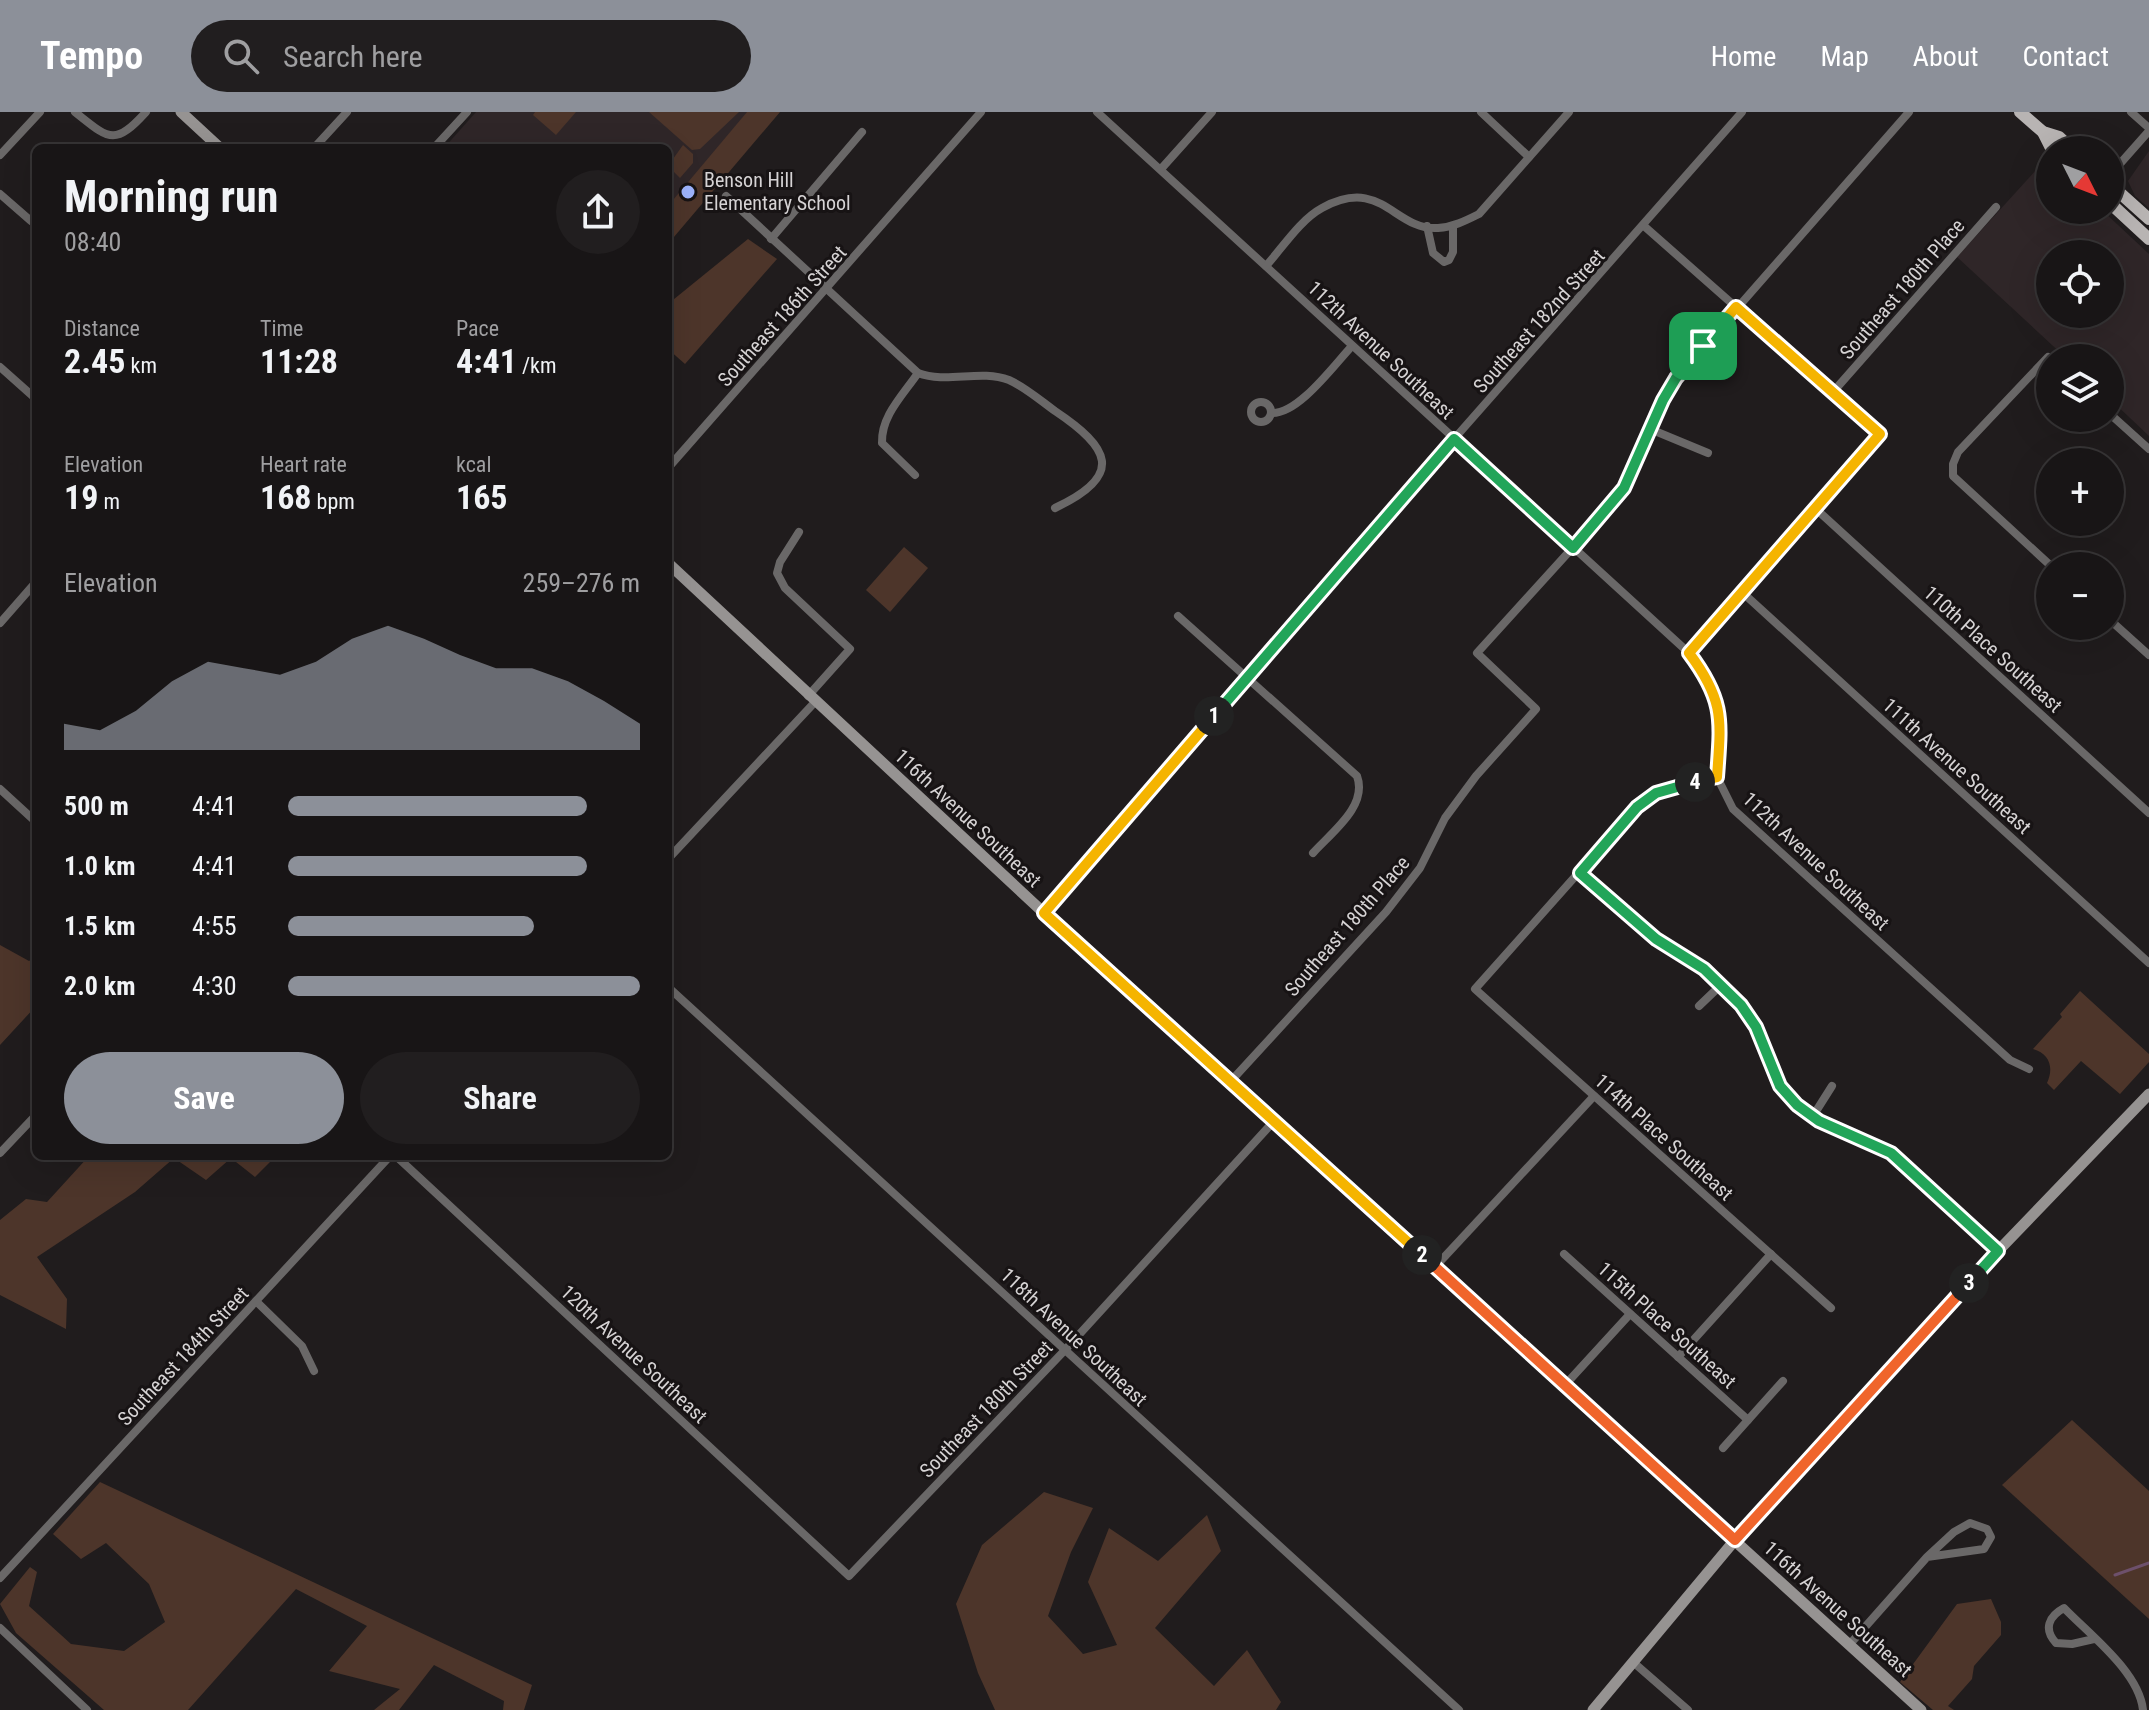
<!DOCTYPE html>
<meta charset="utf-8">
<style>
body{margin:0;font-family:"Roboto Condensed",sans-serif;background:#211e1f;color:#f1f3f6;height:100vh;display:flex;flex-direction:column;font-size:30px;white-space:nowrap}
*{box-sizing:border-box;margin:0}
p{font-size:26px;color:#9f9fa1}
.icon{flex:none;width:44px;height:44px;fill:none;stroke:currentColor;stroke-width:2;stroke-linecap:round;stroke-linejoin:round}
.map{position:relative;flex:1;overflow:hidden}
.sheet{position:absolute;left:32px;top:32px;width:640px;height:1016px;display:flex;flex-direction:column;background:#181516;border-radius:12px;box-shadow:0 8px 32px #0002,0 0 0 2px #363435}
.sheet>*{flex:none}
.needle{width:52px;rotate:132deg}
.controls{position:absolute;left:2036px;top:24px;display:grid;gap:16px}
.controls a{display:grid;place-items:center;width:88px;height:88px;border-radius:50%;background:#181516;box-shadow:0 8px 32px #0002,0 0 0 2px #363435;font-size:40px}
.pin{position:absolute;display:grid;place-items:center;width:68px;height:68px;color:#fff;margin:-34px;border-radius:16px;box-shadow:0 4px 12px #0006}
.km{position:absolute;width:40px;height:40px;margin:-20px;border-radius:50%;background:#222;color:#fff;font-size:22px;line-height:40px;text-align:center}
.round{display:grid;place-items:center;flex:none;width:84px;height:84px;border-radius:42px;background:#211e1f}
.headline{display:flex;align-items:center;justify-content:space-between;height:136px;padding:0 32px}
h1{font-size:44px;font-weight:700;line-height:60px}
.metrics{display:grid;grid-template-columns:repeat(3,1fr);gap:12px;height:136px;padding:8px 32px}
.metrics div{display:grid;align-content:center}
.metrics b{font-size:34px;font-weight:700}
.metrics small{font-size:22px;font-weight:400}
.metrics p{font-size:22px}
.chart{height:224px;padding:16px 32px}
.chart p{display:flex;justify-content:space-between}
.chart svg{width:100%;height:144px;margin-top:8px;fill:#8c9099;opacity:.7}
.primary-button{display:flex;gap:16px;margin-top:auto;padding:16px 32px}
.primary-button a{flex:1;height:92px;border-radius:48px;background:#8c9099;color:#fff;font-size:32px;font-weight:700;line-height:92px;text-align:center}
.primary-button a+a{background:#211e1f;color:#f1f3f6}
ul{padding:0 32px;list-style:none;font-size:26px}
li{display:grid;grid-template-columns:128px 96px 1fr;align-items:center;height:60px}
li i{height:20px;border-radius:10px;background:#8c9099}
header{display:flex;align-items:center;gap:48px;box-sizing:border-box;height:112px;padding:0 40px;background:#8c9099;color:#fff}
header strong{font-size:38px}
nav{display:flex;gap:44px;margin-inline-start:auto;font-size:28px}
.search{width:560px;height:72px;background:#211e1f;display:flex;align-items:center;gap:20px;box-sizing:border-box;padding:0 28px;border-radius:44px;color:#9f9fa1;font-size:30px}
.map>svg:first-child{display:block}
.built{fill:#2f2628;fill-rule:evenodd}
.green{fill:#4d352a}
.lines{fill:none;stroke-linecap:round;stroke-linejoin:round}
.stream{stroke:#6d506b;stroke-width:3}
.street{stroke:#6a6868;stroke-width:8}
.secondary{stroke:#969392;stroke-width:11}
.primary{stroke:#b8b4b3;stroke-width:12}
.split-1-casing{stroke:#fff;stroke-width:16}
.split-2-casing{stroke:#fff;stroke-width:16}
.split-3-casing{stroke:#fff;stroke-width:16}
.split-4-casing{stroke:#fff;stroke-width:16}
.split-5-casing{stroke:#fff;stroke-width:16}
.split-1{stroke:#22a559;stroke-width:10}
.split-2{stroke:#f5b400;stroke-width:10}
.split-3{stroke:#f0652b;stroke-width:10}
.split-4{stroke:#22a559;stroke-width:10}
.split-5{stroke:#f5b400;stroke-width:10}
.poi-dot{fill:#9eb4fd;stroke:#171314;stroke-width:3}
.labels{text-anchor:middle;stroke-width:6;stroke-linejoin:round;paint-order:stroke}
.poi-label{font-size:20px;fill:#d6d3d4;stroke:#171314;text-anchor:start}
.street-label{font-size:20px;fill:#d6d3d4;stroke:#171314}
</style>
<header>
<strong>Tempo</strong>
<div class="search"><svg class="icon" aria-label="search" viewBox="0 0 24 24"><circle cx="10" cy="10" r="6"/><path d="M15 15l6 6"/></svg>Search here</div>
<nav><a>Home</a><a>Map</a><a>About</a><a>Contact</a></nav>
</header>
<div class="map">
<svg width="2149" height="1598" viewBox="0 0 2149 1598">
<rect width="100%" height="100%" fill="#201c1d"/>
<!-- built -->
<g class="built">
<path d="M476,0H780L668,123V36H444Z"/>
<path d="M2149,39V96L2135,84L2128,69Z"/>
<path d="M2046,47L2050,50V98H2102L2149,142V324L2110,287V246H2066L1957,145ZM2050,142H2110V202H2050Z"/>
</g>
<!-- green -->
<g class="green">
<path d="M535,0H576L556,23L533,3Z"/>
<path d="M649,0H739L700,37L692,38Z"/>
<path d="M747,0H780L668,132V94Z"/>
<path d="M683,33L693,42V51L680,66L668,54Z"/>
<path d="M748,127L777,147L685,252L668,237V192Z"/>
<path d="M904,435L928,456L890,500L866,478Z"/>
<path d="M0,833L29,849L36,845V894L0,933Z"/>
<path d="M2080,879L2149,942V950L2120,982L2081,949L2054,978L2047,971C2054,956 2050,942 2033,937L2062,905L2060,902Z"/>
<path d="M89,1044H276L255,1065L231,1046L206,1068L174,1046L135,1080L37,1145L67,1187L66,1217L0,1183V1108L26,1087L47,1090Z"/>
<path d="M2072,1308L2149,1379V1507L2002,1373Z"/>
<path d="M100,1370L532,1573L524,1598H503L504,1589L434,1553L399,1598H374L400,1577L329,1559L367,1514L296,1477L188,1598H104L16,1521L0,1492L30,1455L37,1460L29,1494L71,1532L124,1539L165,1510L149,1472L106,1431L81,1447L53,1422Z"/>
<path d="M1044,1380L1093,1396L1071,1440L1048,1504L1083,1542L1117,1533L1088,1470L1109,1416L1158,1449L1207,1403L1221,1439L1155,1516L1214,1574L1247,1538L1281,1590L1276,1598H995L978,1561L956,1492L982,1433Z"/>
<path d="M1991,1487L2001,1510V1523L1974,1554L1972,1567L1948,1594L1954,1598H1933L1900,1570L1957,1492Z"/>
</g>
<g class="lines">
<!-- stream -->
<path class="stream" d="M2115,1463L2149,1451"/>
<!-- street -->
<g class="street">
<path d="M75,0C109,27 114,35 146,0"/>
<path d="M1097,0L1689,541L1708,566L1717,591L1721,619L1717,665L1733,697L2010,948L2029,957"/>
<path d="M1481,0L1529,45"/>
<path d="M2131,0L2149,16"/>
<path d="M314,36L347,0"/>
<path d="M434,36L467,0"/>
<path d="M0,43L40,0"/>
<path d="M1161,57L1212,0"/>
<path d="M2110,63L2149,19"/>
<path d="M0,82L31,109"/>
<path d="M726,84L918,261C947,272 980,257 1009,268C1025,275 1041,289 1055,299C1109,335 1126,363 1055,396"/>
<path d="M1427,114L1433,141L1444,150L1449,148L1453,140V114"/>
<path d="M1644,114L1880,322L1689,541"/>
<path d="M771,127L862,20"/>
<path d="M1266,154C1283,135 1300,108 1322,96C1382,63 1394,119 1438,116C1453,115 1465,109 1479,102L1569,0"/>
<path d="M2050,247L2048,245L1958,340L1953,352V364L2051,454"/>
<path d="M0,255L36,287"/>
<path d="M1833,280L1996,95"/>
<circle cx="1261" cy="300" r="10"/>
<path d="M1271,301C1298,303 1334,253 1352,234"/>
<path d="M2110,302L2149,337"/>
<path d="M1650,317L1708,341"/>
<path d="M668,356L981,0"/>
<path d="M915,363L882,331C881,304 903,283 918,261"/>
<path d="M1816,397L2149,701"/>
<path d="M799,420L780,450L777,461L785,476L850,537L808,584"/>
<path d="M1743,481L2149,851"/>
<path d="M1178,504L1357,664C1368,694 1332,720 1313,741"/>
<path d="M2110,508L2149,543"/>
<path d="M0,511L36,470"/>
<path d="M1717,665L1656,681L1637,695L1475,877L1831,1196"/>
<path d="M0,677L36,710"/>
<path d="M668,747L815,590"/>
<path d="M1580,761L1656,827L1704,857L1741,893L1756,915L1780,974L1797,993L1819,1009L1891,1041L1998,1139"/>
<path d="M1044,801L1454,327L1742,0"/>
<path d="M668,875L1459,1598"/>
<path d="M1699,894L1721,873"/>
<path d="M1231,969L1386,800L1420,756L1445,706L1476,664L1536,597L1477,541L1606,399L1624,376L1676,266L1909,0"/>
<path d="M1813,1004L1832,974"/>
<path d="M0,1041L36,1003"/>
<path d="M396,1044L849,1464L1065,1238L1274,1009"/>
<path d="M1564,1142L1748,1308"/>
<path d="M1435,1155L1594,984"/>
<path d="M256,1189L302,1234L314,1259"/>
<path d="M1678,1245L1771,1142"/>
<path d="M1565,1273L1630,1202"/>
<path d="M1723,1336L1783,1269"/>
<path d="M0,1466L390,1044"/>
<path d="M0,1516L87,1598"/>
<path d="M2094,1527L2072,1532L2056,1531C2043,1517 2049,1504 2064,1496C2090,1523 2139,1560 2143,1598"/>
<path d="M1850,1532L1927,1445L1984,1437L1991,1425L1987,1417L1970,1411L1954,1420L1927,1445"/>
<path d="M1633,1550L1688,1598"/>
</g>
<!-- secondary -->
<g class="secondary">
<path d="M181,0L220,36"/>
<path d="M668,451L1044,801L1921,1598"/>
<path d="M1593,1598L1735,1428L1822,1331L1998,1139L2149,982"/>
</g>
<!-- primary -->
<g class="primary">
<path d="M2020,0L2043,20L2059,25L2073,38"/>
<path d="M2043,20L2052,38"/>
<path d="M2110,72L2149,107"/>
<path d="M2110,91L2149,127"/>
</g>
</g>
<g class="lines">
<defs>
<path id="split-1" d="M1214,604L1454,327L1573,436L1624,376L1663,288L1676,266L1703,234"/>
<path id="split-2" d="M1214,604L1044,801L1422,1143"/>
<path id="split-3" d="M1422,1143L1735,1428L1969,1171"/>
<path id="split-4" d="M1695,670L1656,681L1637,695L1580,761L1656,827L1704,857L1741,893L1756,915L1780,974L1797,993L1819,1009L1891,1041L1998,1139L1969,1171"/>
<path id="split-5" d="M1695,670L1717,665C1721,608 1725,589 1689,541L1880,322L1736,195L1703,234"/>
</defs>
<!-- split-1 casing -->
<use href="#split-1" class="split-1-casing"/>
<!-- split-2 casing -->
<use href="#split-2" class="split-2-casing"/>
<!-- split-3 casing -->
<use href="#split-3" class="split-3-casing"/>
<!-- split-4 casing -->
<use href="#split-4" class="split-4-casing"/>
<!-- split-5 casing -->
<use href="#split-5" class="split-5-casing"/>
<!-- split-1 -->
<use href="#split-1" class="split-1"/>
<!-- split-2 -->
<use href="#split-2" class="split-2"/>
<!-- split-3 -->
<use href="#split-3" class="split-3"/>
<!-- split-4 -->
<use href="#split-4" class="split-4"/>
<!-- split-5 -->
<use href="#split-5" class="split-5"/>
</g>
<!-- markers -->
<circle class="poi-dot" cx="688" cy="80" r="8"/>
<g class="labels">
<!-- poi labels -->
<g class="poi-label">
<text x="704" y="75">Benson Hill<tspan x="704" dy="23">Elementary School</tspan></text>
</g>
<!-- street labels -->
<g class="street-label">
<text transform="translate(1902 177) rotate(-49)" y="7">Southeast 180th Place</text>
<text transform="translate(782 204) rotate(-48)" y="7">Southeast 186th Street</text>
<text transform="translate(1539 209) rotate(-48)" y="7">Southeast 182nd Street</text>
<text transform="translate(1381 238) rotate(43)" y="7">112th Avenue Southeast</text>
<text transform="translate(1993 537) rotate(42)" y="7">110th Place Southeast</text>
<text transform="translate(1957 654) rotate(42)" y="7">111th Avenue Southeast</text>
<text transform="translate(968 706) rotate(43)" y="7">116th Avenue Southeast</text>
<text transform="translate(1816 749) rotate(43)" y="7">112th Avenue Southeast</text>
<text transform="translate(1347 814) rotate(-49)" y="7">Southeast 180th Place</text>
<text transform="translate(1664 1025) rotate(42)" y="7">114th Place Southeast</text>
<text transform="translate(1667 1213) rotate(42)" y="7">115th Place Southeast</text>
<text transform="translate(1074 1225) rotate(43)" y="7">118th Avenue Southeast</text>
<text transform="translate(634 1242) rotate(43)" y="7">120th Avenue Southeast</text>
<text transform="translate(183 1244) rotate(-47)" y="7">Southeast 184th Street</text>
<text transform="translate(986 1297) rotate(-46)" y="7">Southeast 180th Street</text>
<text transform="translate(1838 1497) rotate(42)" y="7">116th Avenue Southeast</text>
</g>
</g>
</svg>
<div class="controls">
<a><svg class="needle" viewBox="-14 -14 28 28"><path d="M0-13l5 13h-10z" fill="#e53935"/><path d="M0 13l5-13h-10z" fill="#9f9fa1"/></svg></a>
<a><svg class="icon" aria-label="locate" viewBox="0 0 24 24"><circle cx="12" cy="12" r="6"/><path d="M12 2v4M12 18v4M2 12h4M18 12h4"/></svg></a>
<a><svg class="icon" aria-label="layers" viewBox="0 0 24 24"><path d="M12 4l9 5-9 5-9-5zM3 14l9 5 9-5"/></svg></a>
<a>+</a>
<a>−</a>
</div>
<div class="pin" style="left:1703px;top:234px;background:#1e9e55"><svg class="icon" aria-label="arrive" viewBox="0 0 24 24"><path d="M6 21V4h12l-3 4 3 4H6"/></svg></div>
<b class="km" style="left:1214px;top:604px">1</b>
<b class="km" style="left:1422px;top:1143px">2</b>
<b class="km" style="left:1969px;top:1171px">3</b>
<b class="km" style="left:1695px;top:670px">4</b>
<section class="sheet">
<div class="headline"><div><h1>Morning run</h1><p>08:40</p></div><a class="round"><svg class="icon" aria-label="share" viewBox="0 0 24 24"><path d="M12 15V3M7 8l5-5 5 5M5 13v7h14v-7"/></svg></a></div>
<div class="metrics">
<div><p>Distance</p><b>2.45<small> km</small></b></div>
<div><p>Time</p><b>11:28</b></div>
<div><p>Pace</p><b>4:41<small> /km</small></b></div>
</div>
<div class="metrics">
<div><p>Elevation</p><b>19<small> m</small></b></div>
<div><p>Heart rate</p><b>168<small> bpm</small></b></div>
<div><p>kcal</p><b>165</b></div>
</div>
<div class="chart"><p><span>Elevation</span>259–276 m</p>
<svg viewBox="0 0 160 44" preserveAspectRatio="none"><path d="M0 44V36L10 38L20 32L30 23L40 17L50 19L60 21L70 17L80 10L90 6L100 10L110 15L120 19L130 19L140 23L150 29L160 36V44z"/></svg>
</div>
<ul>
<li><b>500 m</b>4:41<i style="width:85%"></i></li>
<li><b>1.0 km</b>4:41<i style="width:85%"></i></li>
<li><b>1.5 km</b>4:55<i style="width:70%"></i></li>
<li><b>2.0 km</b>4:30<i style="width:100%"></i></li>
</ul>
<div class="primary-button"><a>Save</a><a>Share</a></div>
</section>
</div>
